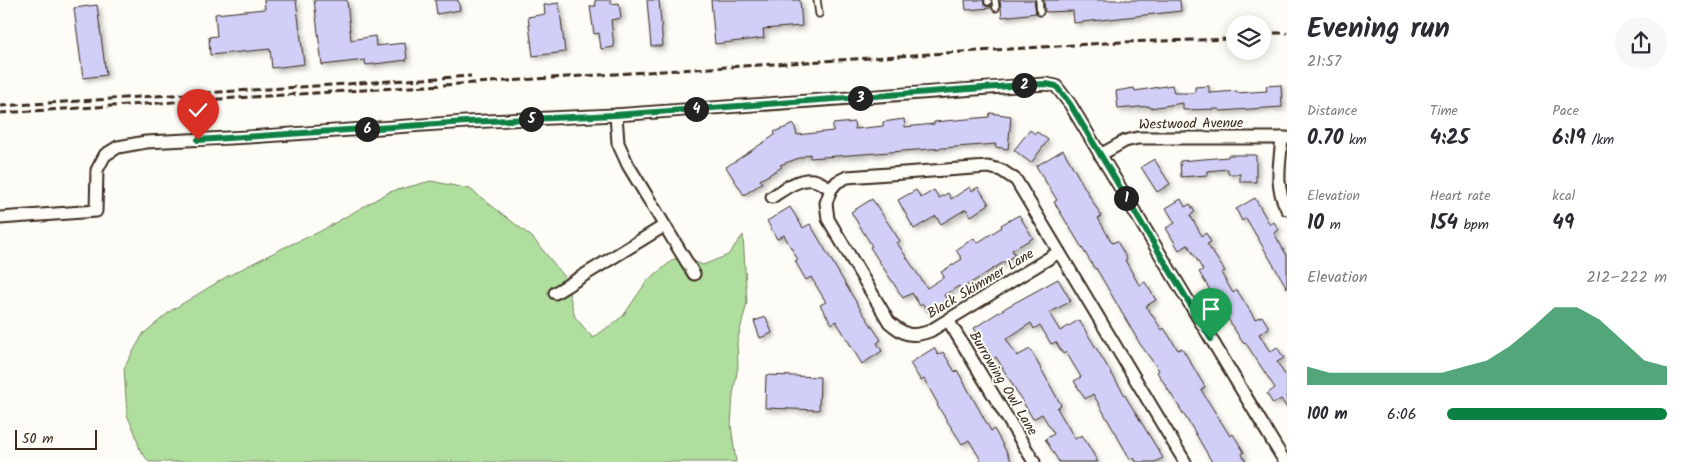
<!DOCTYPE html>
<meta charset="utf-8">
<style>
body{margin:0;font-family:Kalam,sans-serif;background:#f7f7f7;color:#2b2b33;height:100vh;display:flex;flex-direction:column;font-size:19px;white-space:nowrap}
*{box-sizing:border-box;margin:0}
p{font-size:16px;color:#7c7c81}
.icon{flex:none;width:28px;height:28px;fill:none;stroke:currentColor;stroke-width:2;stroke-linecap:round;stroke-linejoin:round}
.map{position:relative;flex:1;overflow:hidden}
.sheet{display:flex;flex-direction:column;background:#fff;width:400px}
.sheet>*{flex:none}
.controls{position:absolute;left:1226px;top:15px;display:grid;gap:10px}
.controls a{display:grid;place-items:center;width:45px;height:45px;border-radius:50%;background:#fff;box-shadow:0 2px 12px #0003;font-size:25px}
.scale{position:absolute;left:15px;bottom:12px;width:82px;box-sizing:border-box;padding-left:5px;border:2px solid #3b2a1e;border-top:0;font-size:14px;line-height:18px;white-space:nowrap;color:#3b2a1e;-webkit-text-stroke:4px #fdfcf7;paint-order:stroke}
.pin{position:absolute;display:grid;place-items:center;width:42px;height:42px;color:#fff;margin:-51px -21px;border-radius:50% 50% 50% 0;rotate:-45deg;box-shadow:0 0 5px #0007}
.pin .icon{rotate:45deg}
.km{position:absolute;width:25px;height:25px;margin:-12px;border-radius:50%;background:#222;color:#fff;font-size:14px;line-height:25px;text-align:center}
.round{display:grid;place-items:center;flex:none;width:52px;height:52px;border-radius:26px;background:#f7f7f7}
.overview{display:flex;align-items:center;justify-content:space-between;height:85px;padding:0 20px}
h1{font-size:28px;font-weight:800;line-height:38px}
.metrics{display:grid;grid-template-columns:repeat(3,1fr);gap:8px;height:85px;padding:5px 20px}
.metrics div{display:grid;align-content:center}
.metrics b{font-size:21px;font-weight:800}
.metrics small{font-size:14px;font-weight:400}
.metrics p{font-size:14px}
.chart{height:140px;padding:10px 20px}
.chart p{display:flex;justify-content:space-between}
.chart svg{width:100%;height:90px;margin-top:5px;fill:#0b8043;opacity:.7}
ul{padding:0 20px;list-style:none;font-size:16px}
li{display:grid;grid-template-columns:80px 60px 1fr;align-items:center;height:38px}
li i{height:12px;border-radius:6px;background:#0b8043}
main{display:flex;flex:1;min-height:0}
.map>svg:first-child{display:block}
.green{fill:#afde9e;stroke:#75845e}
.building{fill:#d1cff7;stroke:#3b2a1e;filter:url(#shadow)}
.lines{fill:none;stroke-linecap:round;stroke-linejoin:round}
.lane-casing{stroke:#3b2a1e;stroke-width:9}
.street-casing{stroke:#3b2a1e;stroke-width:15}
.lane{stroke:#fdfcf7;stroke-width:5.5}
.street{stroke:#fdfcf7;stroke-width:11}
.rail{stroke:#3b2a1e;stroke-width:3;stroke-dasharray:8 4;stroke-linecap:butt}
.route-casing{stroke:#fff;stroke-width:10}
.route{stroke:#0b8043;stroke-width:6}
.labels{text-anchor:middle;stroke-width:4;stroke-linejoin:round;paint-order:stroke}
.street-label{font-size:14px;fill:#3b2a1e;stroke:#fdfcf7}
</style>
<main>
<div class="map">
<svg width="1287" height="462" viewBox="0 0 1287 462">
<defs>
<filter id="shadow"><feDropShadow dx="3" dy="3" stdDeviation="2.5" flood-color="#0004"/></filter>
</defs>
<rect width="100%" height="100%" fill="#fdfcf7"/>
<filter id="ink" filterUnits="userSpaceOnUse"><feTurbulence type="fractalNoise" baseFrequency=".02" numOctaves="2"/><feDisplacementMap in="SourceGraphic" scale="10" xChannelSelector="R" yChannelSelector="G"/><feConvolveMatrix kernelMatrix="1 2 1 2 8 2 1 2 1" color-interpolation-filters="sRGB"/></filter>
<g filter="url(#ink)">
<!-- green -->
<path class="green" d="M431,181L470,189L532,237L565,277L575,317L593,338L623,316L647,281L674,259L690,260L703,265L728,255L743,235L747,303L737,342L738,366L733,395L731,425L736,462H149L140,450L135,433L127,415L124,368L143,334L172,310L226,277L285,247L319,232L389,192Z"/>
<!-- building -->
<g class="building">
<path d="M264,0H296L304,64L272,68L270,49L210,55L209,37L217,36L215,14L265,9Z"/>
<path d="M314,0H347L351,40L375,36L376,46L405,43L407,60L366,65L365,60L322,65Z"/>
<path d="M435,0H458L460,10L437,14Z"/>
<path d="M595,0H611V4L619,3L621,18L611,20L614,47L601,49L599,33L594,34L590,6H596Z"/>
<path d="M647,0H659L663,46H651Z"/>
<path d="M711,0H800L802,26L763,29L764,38L715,44Z"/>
<path d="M965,0H983L984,5L988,7L991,6V8L966,10Z"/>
<path d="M1000,0H1034L1036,13L1002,17Z"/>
<path d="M1044,0H1180L1181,11L1074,23L1073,11L1045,12Z"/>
<path d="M559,3L565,52L533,56L528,17L545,14L544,5Z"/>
<path d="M97,5L106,75L83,78L74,8Z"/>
<path d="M1172,85L1174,93H1195V87L1209,86V93L1237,91V93L1267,91L1266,86L1281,85L1282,107L1220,111L1219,109L1183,110V103L1150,108L1149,106L1118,109L1116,91L1134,88L1135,91Z"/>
<path d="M990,113L1011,116L1008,149L995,147L996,144L810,158V154L780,165L782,167L760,180L762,183L744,195L726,167L775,135L774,132L794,124L797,135L833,131V124L854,122L855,129L883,126V122L904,119L905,127L934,124V122L989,117Z"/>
<path d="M1030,130L1035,134L1037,132L1048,140L1031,163L1014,150Z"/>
<path d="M1063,150L1101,216L1098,218L1112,243L1117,241L1127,259L1125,260L1139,285L1145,282L1156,300L1146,306L1162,330L1164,328L1178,350L1182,348L1205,387L1201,390L1230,436L1233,434L1244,452L1242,454L1246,462H1212L1193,429L1157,372L1159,370L1140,344L1096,268L1095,269L1054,202L1057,200L1036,166Z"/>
<path d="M1228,155H1256V182H1240V174H1228V169L1207,171V175L1181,177L1180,161L1228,157Z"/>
<path d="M1154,159L1170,184L1157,192L1141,167Z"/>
<path d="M970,187L972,191L978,187L989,204L971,216L966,209L941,224L936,216L914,229L898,200L916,190L921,198L934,190L939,198L948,193L951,199Z"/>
<path d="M1255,198L1270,225L1274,222L1279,230L1274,233L1287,256V288L1246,218L1242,221L1236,209Z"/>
<path d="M872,199L900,241L897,243L927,288L944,277L941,272L962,259L956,250L974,238L977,243L1002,227L1001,225L1019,215L1033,238L1012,250L1015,255L961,289L959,286L944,295L947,300L928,312L923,304L920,306L912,293L903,298L877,258L870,247L872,246L851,212Z"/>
<path d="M1181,199L1185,207L1190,204L1195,212L1190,215L1202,236L1206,233L1211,242L1207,244L1225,271L1221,273L1233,293L1237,290L1255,319L1262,316L1269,328L1259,334L1270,352L1277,347L1284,358L1277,362L1287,378V408L1281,399L1273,404L1267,394L1275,388L1245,342L1243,343L1199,272L1203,270L1188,245L1179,250L1166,228L1175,223L1166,208Z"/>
<path d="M790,207L803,228L810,224L859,307L881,340L877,343L882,351L862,364L836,321L832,324L820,305L826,302L811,277L806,280L795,261L798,260L784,235L777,239L767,221Z"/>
<path d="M1058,279L1071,301L1049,313L1060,331L1079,320L1163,458L1155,462H1136L1134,457L1130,459L1093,394L1085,399L1074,381L1081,377L1066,352L1063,354L1056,342L1051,344L1040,325L1034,329L1031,323L1006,339L1017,356L1030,349L1061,405L1057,408L1075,439L1082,435L1098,462H1059L1045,439L1054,434L1042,414L1033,419L996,357L993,359L974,328L1007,307Z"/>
<path d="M766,317L772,333L760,338L754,321Z"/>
<path d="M934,348L938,355L943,352L955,372L957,370L991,431L994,429L1012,462H982L969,440L962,444L937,405L938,404L924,379L921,381L910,363Z"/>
<path d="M766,375L820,377L819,410L765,408Z"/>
</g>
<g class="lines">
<defs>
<g id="lane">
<path d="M817,0L819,14"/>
<path d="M988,0V2"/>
<path d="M995,0L996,8"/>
<path d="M1039,0L1040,12"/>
</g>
<g id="street">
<path d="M616,115L618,143L628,165L694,274"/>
<path d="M1282,138C1280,163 1274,186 1287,209"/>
<path d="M1100,155L1125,141L1138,138H1287"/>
<path d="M831,189L826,203L828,219L889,322C904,335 911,338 930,331L1059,252"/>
<path d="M772,197C783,190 798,178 813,180C819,181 826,186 831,189L837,182L847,177L988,167L1001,170L1016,180L1185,462"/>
<path d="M0,218L96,211L97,170L105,155L118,147L146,142L249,137L466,122L615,115L1046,84L1056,86L1070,104L1285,462"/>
<path d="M555,293L664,226"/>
<path d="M948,320L1034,462"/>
</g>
</defs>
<!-- lane casing -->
<use href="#lane" class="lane-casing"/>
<!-- street casing -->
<use href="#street" class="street-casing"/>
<!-- lane -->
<use href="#lane" class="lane"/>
<!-- street -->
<use href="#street" class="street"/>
<!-- rail -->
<g class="rail">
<path d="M1262,33H1287"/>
<path d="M0,106L471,76"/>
<path d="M0,113L1121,42L1235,39"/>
</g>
</g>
</g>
<g class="lines" filter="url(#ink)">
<defs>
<path id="route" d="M198,140L466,122L615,115L1025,85L1046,84L1056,86L1070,104L1211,339"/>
</defs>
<!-- route casing -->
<use href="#route" class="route-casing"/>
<!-- route -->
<use href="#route" class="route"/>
</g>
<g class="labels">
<!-- street labels -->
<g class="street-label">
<text transform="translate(1191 123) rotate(-1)" y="5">Westwood Avenue</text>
<text transform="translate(980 283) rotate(-31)" y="5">Black Skimmer Lane</text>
<text transform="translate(1004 383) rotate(59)" y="5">Burrowing Owl Lane</text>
</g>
</g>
</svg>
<div class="controls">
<a><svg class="icon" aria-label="layers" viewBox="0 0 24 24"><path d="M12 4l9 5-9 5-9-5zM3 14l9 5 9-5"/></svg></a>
</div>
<div class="scale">50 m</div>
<div class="pin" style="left:1211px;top:339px;background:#1e9e55"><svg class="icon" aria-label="arrive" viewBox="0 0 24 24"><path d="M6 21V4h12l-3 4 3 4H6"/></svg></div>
<div class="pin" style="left:198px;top:140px;background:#d93025"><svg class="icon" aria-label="check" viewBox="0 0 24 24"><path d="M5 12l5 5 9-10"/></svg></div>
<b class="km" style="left:1126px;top:198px">1</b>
<b class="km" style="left:1024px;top:85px">2</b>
<b class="km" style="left:860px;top:98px">3</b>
<b class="km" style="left:696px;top:109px">4</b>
<b class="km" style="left:531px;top:119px">5</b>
<b class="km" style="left:367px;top:129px">6</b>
</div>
<section class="sheet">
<div class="overview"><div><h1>Evening run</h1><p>21:57</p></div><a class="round"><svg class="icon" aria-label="share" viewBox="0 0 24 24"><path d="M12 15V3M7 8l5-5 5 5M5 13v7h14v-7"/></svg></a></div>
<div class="metrics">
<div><p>Distance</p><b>0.70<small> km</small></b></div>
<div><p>Time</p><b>4:25</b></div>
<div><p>Pace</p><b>6:19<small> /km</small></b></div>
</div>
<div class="metrics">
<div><p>Elevation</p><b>10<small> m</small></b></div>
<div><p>Heart rate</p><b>154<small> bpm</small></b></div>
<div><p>kcal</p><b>49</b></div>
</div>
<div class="chart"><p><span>Elevation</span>212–222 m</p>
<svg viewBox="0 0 160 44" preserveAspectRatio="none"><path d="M0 44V35L10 38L20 38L30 38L40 38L50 38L60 38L70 35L80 32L90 25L100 16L110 6L120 6L130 12L140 22L150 32L160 35V44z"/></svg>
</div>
<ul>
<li><b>100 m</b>6:06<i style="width:100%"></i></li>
</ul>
</section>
</main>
